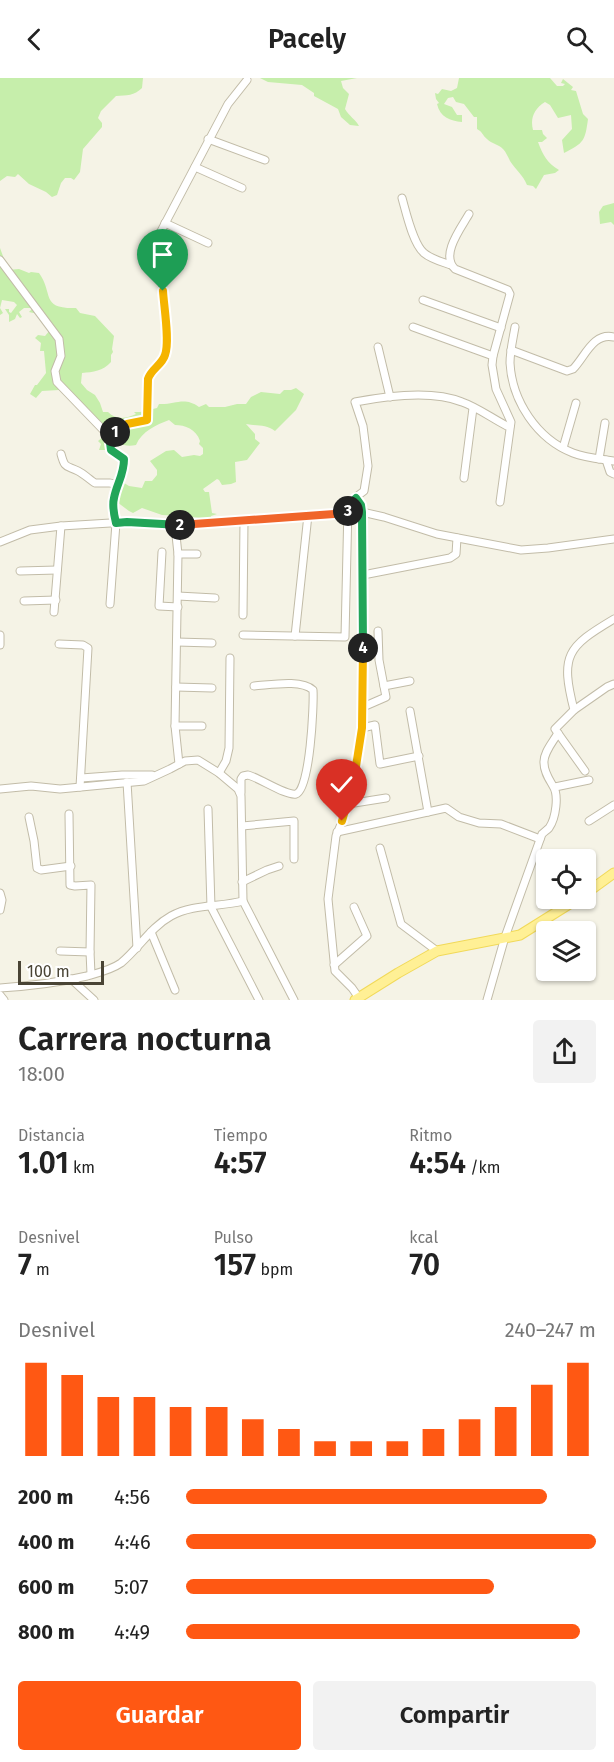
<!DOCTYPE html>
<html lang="es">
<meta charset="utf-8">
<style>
body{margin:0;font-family:"Fira Sans",sans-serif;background:#f2f2f2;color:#222;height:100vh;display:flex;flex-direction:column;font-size:22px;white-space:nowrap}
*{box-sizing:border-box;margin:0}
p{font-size:20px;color:#767676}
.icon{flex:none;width:33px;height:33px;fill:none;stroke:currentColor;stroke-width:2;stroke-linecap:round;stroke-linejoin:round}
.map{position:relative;height:922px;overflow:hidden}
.drawer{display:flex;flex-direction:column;background:#fff;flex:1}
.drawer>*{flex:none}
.controls{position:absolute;left:536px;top:771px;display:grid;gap:12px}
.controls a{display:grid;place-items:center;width:60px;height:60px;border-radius:6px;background:#fff;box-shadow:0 2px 4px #0004;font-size:30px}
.scale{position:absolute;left:18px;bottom:15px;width:86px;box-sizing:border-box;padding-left:6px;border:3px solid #494435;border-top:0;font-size:16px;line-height:21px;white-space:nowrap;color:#494435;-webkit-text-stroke:4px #fff;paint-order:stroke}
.pin{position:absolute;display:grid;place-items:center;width:51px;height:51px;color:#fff;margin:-62px -26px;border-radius:50% 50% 50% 0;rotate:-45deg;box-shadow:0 0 6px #0007}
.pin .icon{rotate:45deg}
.km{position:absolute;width:30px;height:30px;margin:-15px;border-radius:50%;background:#222;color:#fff;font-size:16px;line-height:30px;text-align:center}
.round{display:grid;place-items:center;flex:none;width:63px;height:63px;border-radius:6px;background:#f2f2f2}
.overview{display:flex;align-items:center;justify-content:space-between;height:102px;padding:0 18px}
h1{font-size:33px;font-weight:600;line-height:45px}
.figures{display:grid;grid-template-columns:repeat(3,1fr);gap:9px;height:102px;padding:6px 18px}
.figures div{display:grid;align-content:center}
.figures b{font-size:30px;font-weight:600}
.figures small{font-size:16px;font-weight:400}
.figures p{font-size:16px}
.chart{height:168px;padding:12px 18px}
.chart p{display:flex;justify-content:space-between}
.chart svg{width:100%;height:108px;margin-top:6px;stroke:#ff5813;stroke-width:6}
.primary-button{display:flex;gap:12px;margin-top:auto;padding:12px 18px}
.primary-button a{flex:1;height:69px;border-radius:6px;background:#ff5813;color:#fff;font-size:24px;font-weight:600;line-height:69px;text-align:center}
.primary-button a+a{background:#f2f2f2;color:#222}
ul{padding:0 18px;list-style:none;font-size:20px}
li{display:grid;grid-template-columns:96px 72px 1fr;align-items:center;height:45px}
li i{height:15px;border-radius:8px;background:#ff5813}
header{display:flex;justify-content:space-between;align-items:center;height:78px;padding:0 18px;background:#fff;font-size:27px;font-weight:600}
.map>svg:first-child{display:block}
.green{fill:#c6eeab}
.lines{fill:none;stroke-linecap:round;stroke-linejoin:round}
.minor-casing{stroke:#c2bca8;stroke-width:9}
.major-casing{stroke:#f1d959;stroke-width:11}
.minor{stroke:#fff;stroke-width:7}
.major{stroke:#fff095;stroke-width:9}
.split-1-casing{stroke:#fff;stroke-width:12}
.split-2-casing{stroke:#fff;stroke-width:12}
.split-3-casing{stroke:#fff;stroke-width:12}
.split-4-casing{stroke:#fff;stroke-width:12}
.split-5-casing{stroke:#fff;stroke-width:12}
.split-1{stroke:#f5b400;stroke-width:8}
.split-2{stroke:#22a559;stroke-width:8}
.split-3{stroke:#f0652b;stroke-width:8}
.split-4{stroke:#22a559;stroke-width:8}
.split-5{stroke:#f5b400;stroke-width:8}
</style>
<header><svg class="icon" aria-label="back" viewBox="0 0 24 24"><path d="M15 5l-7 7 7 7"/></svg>Pacely<svg class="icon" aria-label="search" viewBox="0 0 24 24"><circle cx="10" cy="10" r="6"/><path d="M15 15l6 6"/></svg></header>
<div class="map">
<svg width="614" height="922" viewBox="0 0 614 922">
<rect width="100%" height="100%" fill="#f5f3e6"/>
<!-- green -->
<g class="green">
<path d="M0,0H143L142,10C134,18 127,17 116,18L101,33L98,40L102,45V49L83,71L80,94L74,102L71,100H65L61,105L57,117L52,119L46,114L29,106L18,96L15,99L7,98L0,103Z"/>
<path d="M260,0H357L341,3L343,10L349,16L345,31C349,38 356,42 359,48L350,47L341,39L338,31L314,18V15L302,7L268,4Z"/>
<path d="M459,0H550L557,8H563L565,6L561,5L563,1L573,9L571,12L576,13L583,36L588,41C585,63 584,65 564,75L562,62L572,51L571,37L558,40L550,27L545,24C534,31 530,40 533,52H542L543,56L547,60L542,64H538C543,77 547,85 559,92L555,95L544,97L536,111L533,108L527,107C523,97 516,92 510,83C508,79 506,74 503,71C498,66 492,66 487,61C482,57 483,54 477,51V39H474L464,26L456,24L453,19L448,20L444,26L452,29L457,37H462V44C450,43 440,39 437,26L439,25L436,21L435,15L438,16L442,11L451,13L457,10Z"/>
<path d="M614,125V147L611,144L600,146L599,134L603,128Z"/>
<path d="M0,170L8,192L19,191L29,195L31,194L39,195C54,216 40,231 76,230L80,235L95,238L114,258L112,271L113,274L111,277V284C103,293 93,294 82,295L81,305L87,312L95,317L100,325L103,334H108C116,342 126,341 136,336L134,334H140L157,330L159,326C175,327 184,318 199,329L206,326L209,329H225L237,326H246L251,319L261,314L280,316L284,312H291L296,310L304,316L296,332L275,353C266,346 256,348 246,346L255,356V361L260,365L247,382L235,384L236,404L231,406L222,407L219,402L217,401L203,411L205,414H209L212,435L217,436L211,438L212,446L199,440L181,437L180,438L162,437L142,430L133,435L129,433L117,424L121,403L129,408L142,410L145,403H152L157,397V392L150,383L166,373L174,372L182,379L194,377L200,378L203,376V370L199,366L200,363C196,351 185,347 175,347L169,342C156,347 142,353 136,367C122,370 115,362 105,365L107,367L105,372H99L101,366L98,363L103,359L105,361L107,358L94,346L89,331L59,312L42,313L36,320L30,316L35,307H37L46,295L44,273H40L41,265L35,260L38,257L45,258L50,252L38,236L29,234L33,230H24L19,234L22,239L20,240L17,236L15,241L9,244V237L5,231H9V234L11,235L17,227L14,224L2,222L0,230L3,235L0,237Z"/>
</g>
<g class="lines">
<defs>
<g id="minor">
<path d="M208,61L265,82"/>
<path d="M195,89L242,110"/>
<path d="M402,120C406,134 413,166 424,175C431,181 442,184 451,187"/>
<path d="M469,136C461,150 440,177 455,191L508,212L510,216L493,278L492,287L496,311L511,344L500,424"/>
<path d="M165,145L208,165"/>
<path d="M0,182L59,261L61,278L55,293L57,304L109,358"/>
<path d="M423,222L501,250"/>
<path d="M413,249L493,278"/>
<path d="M515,249C513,261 510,273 510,285C512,323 537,361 573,375C586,380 601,381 614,383"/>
<path d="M378,269L390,319"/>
<path d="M511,272L567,293L573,291C585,279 593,254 614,259"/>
<path d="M563,370L576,325"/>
<path d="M61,376C65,391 66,387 78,393C84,396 90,402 95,405H110L118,407"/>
<path d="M599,381L605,345"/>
<path d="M606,382L610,394L614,396"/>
<path d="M464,400L473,330"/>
<path d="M356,420L361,427L362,434L364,560L362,650L354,701L345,737L336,758L328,821L335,893L352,910L359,920"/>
<path d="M362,434L384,439L437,456L521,472L548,470L614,461"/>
<path d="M175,448L178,476L175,648L179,686"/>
<path d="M0,464L30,452L61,448L127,444L175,448L348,434"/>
<path d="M162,474L159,528L178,529"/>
<path d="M178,476H197"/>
<path d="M20,493L57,492"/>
<path d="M363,497L450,480L456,476L457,460"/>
<path d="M178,518L215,520"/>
<path d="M24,523L56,522"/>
<path d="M110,526L116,445C114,437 112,428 114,420C117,405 124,397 124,381L111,373L109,358L127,346L147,342L148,301C151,295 154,294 158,289C163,283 166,277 167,270L159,157L228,26L247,2"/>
<path d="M54,534L61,448"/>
<path d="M243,537L244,443"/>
<path d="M0,557V567"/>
<path d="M243,557L345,559L348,428L352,422L364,413L368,388L363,348L355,324C386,318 433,312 462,324C477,329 493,341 507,348H510"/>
<path d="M295,558L308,437"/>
<path d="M177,564L212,565"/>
<path d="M59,566L83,567L88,570L80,709"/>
<path d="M384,608L410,603"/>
<path d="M176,609L212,610"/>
<path d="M363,629L386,619L379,582L378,553"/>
<path d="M574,632L607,609L614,606"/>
<path d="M410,633L428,734"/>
<path d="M175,648H202"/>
<path d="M362,650L375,647L380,686L419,678"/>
<path d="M585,693L555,651L574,632C560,577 567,569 614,541"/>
<path d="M219,695L226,683L229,670L230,580"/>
<path d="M81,700L122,697H152"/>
<path d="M127,704L137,870"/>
<path d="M555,709L589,702"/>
<path d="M0,711L31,708L60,711L144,703L170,691L185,683L198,682L219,695L238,711L241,718L243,823L294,922"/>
<path d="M241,715V701L243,698L248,697C260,700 286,718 296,716C310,713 314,626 313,612C301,601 270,607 254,608"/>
<path d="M348,726L386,720"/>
<path d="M208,731L211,829L259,922"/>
<path d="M69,736L70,807L75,808L91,807L90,874L91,896"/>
<path d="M29,739L34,763L37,790L41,792L71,788"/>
<path d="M589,743L614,727"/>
<path d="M242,748L294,743V781"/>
<path d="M337,754L446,730L459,739L479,745L501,746L540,761"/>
<path d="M380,770L401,846L437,873"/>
<path d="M242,804L267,792L279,788"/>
<path d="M0,815L2,822L0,832"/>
<path d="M151,854L175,912"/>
<path d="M60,873L90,874"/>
<path d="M334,887L367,858L354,829"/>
<path d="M71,901L94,922"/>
<path d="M0,910C30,908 57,905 87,898C98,895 111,892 121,885C139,870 151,849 171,838C193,826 220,829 243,823"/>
<path d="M0,917L4,922"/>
<path d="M487,922L505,859L542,756C544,754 547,752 549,750C556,740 559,717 553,708C549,701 544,694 544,685C543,675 553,664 558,655"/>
</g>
<g id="major">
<path d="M585,816L614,795"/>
<path d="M355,922L398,895L437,873L520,857L579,820"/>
</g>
</defs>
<!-- minor casing -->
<use href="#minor" class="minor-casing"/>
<!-- major casing -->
<use href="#major" class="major-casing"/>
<!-- minor -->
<use href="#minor" class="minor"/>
<!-- major -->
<use href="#major" class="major"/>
</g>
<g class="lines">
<defs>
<path id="split-1" d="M115,354L127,346L147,342L148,301C151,291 162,287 165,277C170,264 164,229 163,213"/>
<path id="split-2" d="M115,354L109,358L111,372L124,381C124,397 117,405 114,420C112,428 114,437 116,445L127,444L180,447"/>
<path id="split-3" d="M180,447L348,435V433"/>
<path id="split-4" d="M348,433V428L356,420L361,427L362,434L363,570"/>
<path id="split-5" d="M342,743L354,701L362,650L363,570"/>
</defs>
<!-- split-1 casing -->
<use href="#split-1" class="split-1-casing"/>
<!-- split-2 casing -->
<use href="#split-2" class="split-2-casing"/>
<!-- split-3 casing -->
<use href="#split-3" class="split-3-casing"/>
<!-- split-4 casing -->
<use href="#split-4" class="split-4-casing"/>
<!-- split-5 casing -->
<use href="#split-5" class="split-5-casing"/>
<!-- split-1 -->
<use href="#split-1" class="split-1"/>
<!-- split-2 -->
<use href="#split-2" class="split-2"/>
<!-- split-3 -->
<use href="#split-3" class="split-3"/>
<!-- split-4 -->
<use href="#split-4" class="split-4"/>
<!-- split-5 -->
<use href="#split-5" class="split-5"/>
</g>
</svg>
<div class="controls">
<a><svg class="icon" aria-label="locate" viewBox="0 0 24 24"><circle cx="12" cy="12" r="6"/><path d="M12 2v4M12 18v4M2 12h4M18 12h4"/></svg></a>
<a><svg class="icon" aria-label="layers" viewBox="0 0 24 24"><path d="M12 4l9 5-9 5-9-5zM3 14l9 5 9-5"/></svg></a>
</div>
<div class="scale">100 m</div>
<div class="pin" style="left:163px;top:213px;background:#1e9e55"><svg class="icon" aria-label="arrive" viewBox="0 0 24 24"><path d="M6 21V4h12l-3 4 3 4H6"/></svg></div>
<div class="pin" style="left:342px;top:743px;background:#d93025"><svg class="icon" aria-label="check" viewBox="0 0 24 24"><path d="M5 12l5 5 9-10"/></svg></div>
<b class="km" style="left:115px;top:354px">1</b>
<b class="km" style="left:180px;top:447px">2</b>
<b class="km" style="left:348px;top:433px">3</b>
<b class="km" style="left:363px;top:570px">4</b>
</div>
<section class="drawer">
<div class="overview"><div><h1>Carrera nocturna</h1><p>18:00</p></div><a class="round"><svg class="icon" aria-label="share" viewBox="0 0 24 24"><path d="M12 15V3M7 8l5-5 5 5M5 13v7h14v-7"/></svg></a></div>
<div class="figures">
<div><p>Distancia</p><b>1.01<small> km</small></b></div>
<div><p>Tiempo</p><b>4:57</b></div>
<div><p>Ritmo</p><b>4:54<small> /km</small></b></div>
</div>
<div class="figures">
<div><p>Desnivel</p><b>7<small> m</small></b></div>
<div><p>Pulso</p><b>157<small> bpm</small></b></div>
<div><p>kcal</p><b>70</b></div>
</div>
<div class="chart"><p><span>Desnivel</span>240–247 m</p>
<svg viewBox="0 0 160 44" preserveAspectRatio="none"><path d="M5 44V6M15 44V11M25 44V20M35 44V20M45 44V24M55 44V24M65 44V29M75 44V33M85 44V38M95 44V38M105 44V38M115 44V33M125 44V29M135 44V24M145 44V15M155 44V6"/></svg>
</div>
<ul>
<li><b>200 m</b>4:56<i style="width:88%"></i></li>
<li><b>400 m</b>4:46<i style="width:100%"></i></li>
<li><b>600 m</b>5:07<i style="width:75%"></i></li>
<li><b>800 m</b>4:49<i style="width:96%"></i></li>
</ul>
<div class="primary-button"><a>Guardar</a><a>Compartir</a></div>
</section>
